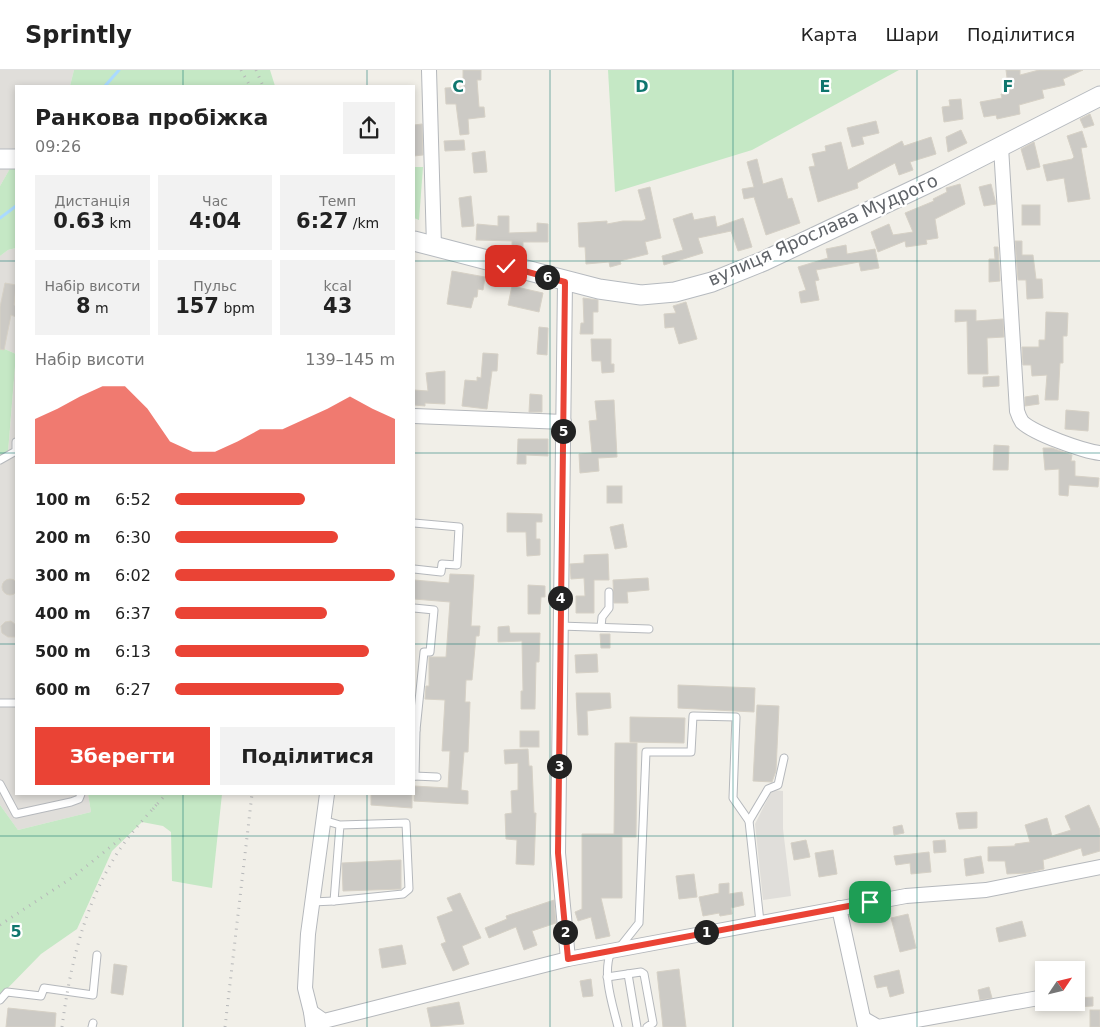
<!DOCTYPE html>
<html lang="uk">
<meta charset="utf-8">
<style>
body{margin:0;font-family:"DejaVu Sans",sans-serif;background:#f2f2f2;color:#222;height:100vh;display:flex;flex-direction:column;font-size:19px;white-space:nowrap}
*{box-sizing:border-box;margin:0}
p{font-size:16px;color:#767676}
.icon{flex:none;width:28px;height:28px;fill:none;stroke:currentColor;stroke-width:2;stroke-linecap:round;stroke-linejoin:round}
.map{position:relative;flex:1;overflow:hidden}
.side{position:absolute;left:15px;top:15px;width:400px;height:710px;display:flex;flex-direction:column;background:#fff;border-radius:0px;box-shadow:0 2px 8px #0003}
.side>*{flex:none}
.needle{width:32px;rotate:55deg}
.fabs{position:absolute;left:1035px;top:891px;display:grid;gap:10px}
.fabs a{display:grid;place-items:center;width:50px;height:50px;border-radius:0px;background:#fff;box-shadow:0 2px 8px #0003;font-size:25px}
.pin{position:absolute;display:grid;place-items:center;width:42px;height:42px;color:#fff;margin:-21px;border-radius:10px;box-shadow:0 2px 8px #0006}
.km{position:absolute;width:25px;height:25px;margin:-12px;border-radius:50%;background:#222;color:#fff;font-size:14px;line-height:25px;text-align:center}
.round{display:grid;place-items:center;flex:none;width:52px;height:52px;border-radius:0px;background:#f2f2f2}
.headline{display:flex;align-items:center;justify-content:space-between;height:85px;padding:0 20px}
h1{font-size:22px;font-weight:600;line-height:38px}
.metrics{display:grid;grid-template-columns:repeat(3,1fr);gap:8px;height:85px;padding:5px 20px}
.metrics div{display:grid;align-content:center;border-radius:0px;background:#f2f2f2;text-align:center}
.metrics b{font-size:21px;font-weight:600}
.metrics small{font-size:14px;font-weight:400}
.metrics p{font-size:14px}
.chart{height:140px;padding:10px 20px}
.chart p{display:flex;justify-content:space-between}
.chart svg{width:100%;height:90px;margin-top:5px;fill:#ea4335;opacity:.7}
.cta{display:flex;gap:10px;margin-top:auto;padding:10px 20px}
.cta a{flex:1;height:58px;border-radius:0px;background:#ea4335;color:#fff;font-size:20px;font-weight:600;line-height:58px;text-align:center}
.cta a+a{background:#f2f2f2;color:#222}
ul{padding:0 20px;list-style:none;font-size:16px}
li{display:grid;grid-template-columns:80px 60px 1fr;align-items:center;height:38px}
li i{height:12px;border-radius:6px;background:#ea4335}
header{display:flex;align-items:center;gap:30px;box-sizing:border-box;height:70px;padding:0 25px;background:#fff;border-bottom:1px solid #e0e0e0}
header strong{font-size:24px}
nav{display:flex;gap:28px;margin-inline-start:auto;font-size:18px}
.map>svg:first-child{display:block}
.industrial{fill:#e0deda}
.green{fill:#c5e8c5}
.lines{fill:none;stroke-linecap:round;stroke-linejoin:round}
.stream{stroke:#aadaff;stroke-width:3}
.building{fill:#cccac5;stroke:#d6d1c6}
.lane-casing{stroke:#b5b8bc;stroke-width:9}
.street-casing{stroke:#b5b8bc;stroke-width:16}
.secondary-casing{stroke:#b6babf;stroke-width:21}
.lane{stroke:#fff;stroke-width:7}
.street{stroke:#fff;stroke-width:14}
.secondary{stroke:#fff;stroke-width:19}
.rail{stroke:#b6b7b8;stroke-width:3;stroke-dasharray:1 6;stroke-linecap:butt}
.route-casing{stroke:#fff;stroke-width:10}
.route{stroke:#ea4335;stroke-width:6}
.grid{fill:none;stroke:#0f766e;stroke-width:1;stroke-opacity:0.55}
.labels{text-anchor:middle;stroke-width:4.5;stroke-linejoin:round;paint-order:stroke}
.street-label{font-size:18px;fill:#5f6368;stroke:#fff}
.grid-label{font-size:16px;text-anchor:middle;font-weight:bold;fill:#0f766e;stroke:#fff;stroke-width:4.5;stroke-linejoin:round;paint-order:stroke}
</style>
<header>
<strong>Sprintly</strong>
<nav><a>Карта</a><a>Шари</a><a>Поділитися</a></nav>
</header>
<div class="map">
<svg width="1100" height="957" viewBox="0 0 1100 957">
<rect width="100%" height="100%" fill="#f1efe8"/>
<!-- industrial -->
<g class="industrial">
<path d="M0,0H74L70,16H16V88L0,116Z"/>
<path d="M16,178V284L0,277V186L8,180Z"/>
<path d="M16,286V724H88L91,742L18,760L0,735V385L8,382Z"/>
<path d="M772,720L783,721V759L791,826L763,830L755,754Z"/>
</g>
<!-- green -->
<g class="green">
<path d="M74,0H270L275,16H70Z"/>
<path d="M608,0H899L752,80L615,122Z"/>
<path d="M16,88V178L8,180L0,186V116Z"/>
<path d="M414,97H423L419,150L414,148Z"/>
<path d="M0,277L16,284L8,382L0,385Z"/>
<path d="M88,724H222L212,818L172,811L171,762L163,756L142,752L112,781L77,859L41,884L0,926V735L18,760L91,742Z"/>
</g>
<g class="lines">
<!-- stream -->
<g class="stream">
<path d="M105,16L119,0"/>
<path d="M0,148L16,136"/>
</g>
</g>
<!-- building -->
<g class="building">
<path d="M463,0H481V10H477L479,37H484L485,47L468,49L469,64L460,65L456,34H446L445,18L463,17Z"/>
<path d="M1006,0H1020V5L1039,0H1083L1063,9L1065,15L1042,20L1044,28L1019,35L1020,44L997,49L996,45L984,47L980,32L1002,28L1001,24L1006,25L1003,9L1007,8Z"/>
<path d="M961,29L963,49L944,52L942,37L950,36L949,30Z"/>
<path d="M1090,44L1094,55L1084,58L1080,49Z"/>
<path d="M876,51L879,63L862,67L864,74L852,77L847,58Z"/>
<path d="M422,54L423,85L414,86V55Z"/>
<path d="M961,60L967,73L948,82L946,67Z"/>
<path d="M1082,61L1087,77L1081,78L1090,129L1068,132L1064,108L1047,111L1043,95L1072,89L1074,87L1067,66Z"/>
<path d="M931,67L936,84L910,92L913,100L899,105L895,93L857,113L858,118L818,132L809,97L815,96L812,84L826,81L825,76L841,72L848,100L902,71L904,76Z"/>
<path d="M464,70L465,80L445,81L444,71Z"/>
<path d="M1034,72L1040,97L1027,100L1021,79Z"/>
<path d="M485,81L487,102L474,103L472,83Z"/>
<path d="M757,89L763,114L782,108L788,129L792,128L800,153L766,165L754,127L744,129L742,119L754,117L747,92Z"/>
<path d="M960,114L965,134L935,149L938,168L926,170L927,174L906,177L905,171L878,182L871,162L889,154L893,165L913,162L905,143L934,131L933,129L947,122L946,118Z"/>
<path d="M991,114L996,134L984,136L979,117Z"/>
<path d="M650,117L661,168L645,172L648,184L620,191L621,194L610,197L609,192L586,194L585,177H579L578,153L607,151V154L623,151H642L646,149L638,120Z"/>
<path d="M471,126L474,156L462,157L459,128Z"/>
<rect x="1022" y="135" width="18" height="20"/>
<path d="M692,143L694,150L715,146L717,157L743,148L752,177L738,181L731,161L698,168L703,183L664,195L662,186L683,180L673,149Z"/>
<path d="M498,146H509V163L537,162V153L548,154V172H523V177L512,178V171L476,170L477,154L498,156Z"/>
<path d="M1015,171H1022V185H1033L1036,209H1042L1043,228L1027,229L1026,210H1018Z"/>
<path d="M846,175L847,184L875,179L879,198L861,201L859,192L816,200L819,210L815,211L819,230L801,233L799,222L806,220L798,197L828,188L826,179Z"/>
<path d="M994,177H998L1000,211L989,212V189H995Z"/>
<path d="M452,201L485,207L483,220L478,219L477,227H474L471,238L447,234Z"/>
<path d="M5,213L16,215L14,235L16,236V247L11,245L4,280L0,279V237Z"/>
<path d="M512,216L543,223L539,242L508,235Z"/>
<path d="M583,228L598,230V242H593V264H580L581,253H584Z"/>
<path d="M686,232L697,269L679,274L674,257L665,258L664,244L676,243L673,236Z"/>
<path d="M955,240H976V251L1003,249L1004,267L987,268L988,304H968L967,251L955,252Z"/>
<path d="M1046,242L1068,243L1067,266H1063V293H1060L1058,330H1045L1047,305L1032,306L1031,295H1023L1022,277H1039V270H1045Z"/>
<path d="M539,257L548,258L547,285L537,284Z"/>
<path d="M591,269H611V294H614V302L602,303L601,291H592Z"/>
<path d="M483,283L498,284L497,301H492L487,339L462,336L465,310L477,311V307L481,308Z"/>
<path d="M445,301V334L425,333V336L414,335V320L428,321L426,303Z"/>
<path d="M999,306V316L983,317V307Z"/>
<path d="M530,324L542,325V342H529Z"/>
<path d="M1038,325L1039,334L1025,336V327Z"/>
<path d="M614,330L617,387L598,388L599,401L580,403L579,384L592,383L589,351L597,350L595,331Z"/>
<path d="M1066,340L1089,342L1088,361L1065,359Z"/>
<path d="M518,369H548V386L526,385V394H517Z"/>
<path d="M994,375L1009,376L1008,400H993Z"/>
<path d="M1043,378H1052L1072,385L1071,391H1075V406L1099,408L1098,417L1069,415L1068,426L1059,425V399L1045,400Z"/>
<rect x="607" y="416" width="15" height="17"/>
<path d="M507,443L542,444V452H536V469H540V485L527,486L526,462H507Z"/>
<path d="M623,454L627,477L615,479L610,457Z"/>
<path d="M608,484L609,510H594V543H576V526H585L584,508L571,509L570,494L584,493V485Z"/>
<path d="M450,504L474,505L471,556H480L479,566H476L472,610H466L465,632H470L468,682H464L461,720L468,721V734L414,731V716L448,718L450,681H442L445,630L425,629L426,616H429V587H446L450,532L414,529V510L449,513Z"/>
<path d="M648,508L649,520L627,522L628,533H614L613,510Z"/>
<circle cx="10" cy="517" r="8"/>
<path d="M528,515L545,516V527H541L540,544H528Z"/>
<path d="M11,551L16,555V567H8L2,563L1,556L5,552Z"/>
<path d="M509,556L510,563H540L539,592H536L535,639H521V621H523L522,571L498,572V557Z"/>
<path d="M600,564H610V578H601Z"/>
<path d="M597,584L598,602L576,603L575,585Z"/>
<path d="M678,615L755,618L754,642L678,638Z"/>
<path d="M576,623H610L611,638L587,641L588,665H578Z"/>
<path d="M757,635L779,636L776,701L772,712L753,711Z"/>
<path d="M630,647L685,648L684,673L630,672Z"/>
<rect x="520" y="661" width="19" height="16"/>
<path d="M615,673H637L636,767H622V828H601L610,866L596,869L591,847L578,851L575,842L582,839V764H614Z"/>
<path d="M528,679L529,696H532L534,743H536L534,795L516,794L517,770L506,769L505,744L512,743L511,721L518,720V693L505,694L504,680Z"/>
<path d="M371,724H412V738L371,735Z"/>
<path d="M1089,735L1100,760V781L1083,786L1081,778L1043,790L1044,799L1027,803L1007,804L1005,791H988V777L1015,776V774L1030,772L1025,755L1047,748L1052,766L1071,760L1065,746Z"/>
<path d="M977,742V758L959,759L956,743Z"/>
<path d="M902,755L904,763L894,765L893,757Z"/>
<path d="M806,770L810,787L794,790L791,773Z"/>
<path d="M945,770L946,782L934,783L933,771Z"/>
<path d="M833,780L837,804L819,807L815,783Z"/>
<path d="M929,782L931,802L911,804L910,793L896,795L894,786Z"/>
<path d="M981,786L984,803L966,806L964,789Z"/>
<path d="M401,790V819L343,821L342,793Z"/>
<path d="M694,804L697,827L679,829L676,806Z"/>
<path d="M729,813V824L742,822L744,835L731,838L732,844L720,846L719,843L703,846L699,827L719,823V814Z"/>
<path d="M460,823L481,868L462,876L469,894L453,901L441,874L446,872L437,847L453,841L447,828Z"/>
<path d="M554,830L556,853L532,861L537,875L524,880L516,857L489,868L485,858L507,849L506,846Z"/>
<path d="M908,844L916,878L900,882L891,848Z"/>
<path d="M1022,851L1026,866L999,872L996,858Z"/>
<path d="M402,875L406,894L382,898L379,879Z"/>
<path d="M114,894L127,896L123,925L111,923Z"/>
<path d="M679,899L686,957H663L657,902Z"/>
<path d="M899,900L904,923L890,927L887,916L877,918L874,906Z"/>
<path d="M591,909L593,926L583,927L580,911Z"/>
<path d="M989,917L992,928L980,930L978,920Z"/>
<path d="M1093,927V936L1076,937V928Z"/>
<path d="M459,932L464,954L431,957L427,938Z"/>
<path d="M8,938L56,943L55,957H6Z"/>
<rect x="1090" y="940" width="10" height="17"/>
</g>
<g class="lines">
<defs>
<g id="lane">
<path d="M0,390L16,381V372"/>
<path d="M414,453L459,457L457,495L442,494L441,502L414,499"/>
<path d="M414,538L434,540L430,582H424L416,660H414"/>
<path d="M560,556L649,559"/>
<path d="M601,557L602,547L609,538V522"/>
<path d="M0,633H16"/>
<path d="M414,706L437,707"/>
<path d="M415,706L416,660"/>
<path d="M0,714L16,744L71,732L79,729L81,724"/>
<path d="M323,750L340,755L334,831L403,824L409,819L406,753L340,755"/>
<path d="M749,751L768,719L778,715L784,688"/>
<path d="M312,832L334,831"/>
<path d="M620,877L639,853L646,682H691L693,646L736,647L733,728L749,751L760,852"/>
<path d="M611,881C602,905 612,932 618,957"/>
<path d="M628,904L637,957"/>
<path d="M607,907L641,902L644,904L653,953L647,957"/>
<path d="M0,930L7,922L41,926L44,918L93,925L97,885"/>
<path d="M92,957L93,953"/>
</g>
<g id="street">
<path d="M429,0L434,176"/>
<path d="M1001,77L1017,341C1018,344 1020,349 1022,352C1035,364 1083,381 1100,383"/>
<path d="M565,212L558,783L568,889"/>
<path d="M414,346L564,352"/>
<path d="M839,838L865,957"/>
<path d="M311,942L324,951L568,889L906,826L986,820L1100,797"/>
<path d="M864,949L878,957L1044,927"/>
<path d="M313,957L311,942L305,918L308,864L327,724"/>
</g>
<g id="secondary">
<path d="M0,89H16"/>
<path d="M414,171L599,219L641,225L675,222L712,212L764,191L937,109L1100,26"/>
</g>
</defs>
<!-- lane casing -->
<use href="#lane" class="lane-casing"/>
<!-- street casing -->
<use href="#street" class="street-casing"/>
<!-- secondary casing -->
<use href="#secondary" class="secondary-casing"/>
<!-- lane -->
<use href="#lane" class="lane"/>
<!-- street -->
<use href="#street" class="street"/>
<!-- secondary -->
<use href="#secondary" class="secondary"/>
<!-- rail -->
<g class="rail">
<path d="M241,0L250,16"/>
<path d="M256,0L263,16"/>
<path d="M153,739L166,724"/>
<path d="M0,855L73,807L124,766"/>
<path d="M62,957C70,896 84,835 118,782C129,765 143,750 157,734"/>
<path d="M225,957L252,724"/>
</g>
</g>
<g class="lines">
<defs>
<path id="route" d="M506,196L565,212L558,783L568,889L870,832"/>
</defs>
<!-- route casing -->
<use href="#route" class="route-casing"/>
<!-- route -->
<use href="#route" class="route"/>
</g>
<!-- grid -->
<path class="grid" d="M183,0V16M367,0V16M550,0V957M733,0V957M917,0V957M0,191H16M414,191H1100M0,383H16M414,383H1100M0,574H16M414,574H1100M183,724V957M367,724V957M0,766H1100"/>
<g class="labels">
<!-- street labels -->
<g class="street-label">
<text transform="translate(823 160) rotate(-24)" y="6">вулиця Ярослава Мудрого</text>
</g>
</g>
<g class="grid-label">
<text x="458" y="22">C</text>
<text x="642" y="22">D</text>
<text x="825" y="22">E</text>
<text x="1008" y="22">F</text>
<text x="16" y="867">5</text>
</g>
</svg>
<div class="fabs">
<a><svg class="needle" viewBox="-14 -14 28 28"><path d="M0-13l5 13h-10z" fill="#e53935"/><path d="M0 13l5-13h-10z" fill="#767676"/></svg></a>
</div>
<div class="pin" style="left:870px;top:832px;background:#1e9e55"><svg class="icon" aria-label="arrive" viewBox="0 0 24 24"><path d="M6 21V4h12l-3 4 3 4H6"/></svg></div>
<div class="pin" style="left:506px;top:196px;background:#d93025"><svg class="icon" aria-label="check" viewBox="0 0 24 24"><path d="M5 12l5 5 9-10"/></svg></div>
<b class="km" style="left:706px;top:862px">1</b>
<b class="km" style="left:565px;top:862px">2</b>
<b class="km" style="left:559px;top:696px">3</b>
<b class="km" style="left:560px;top:528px">4</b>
<b class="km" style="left:563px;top:361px">5</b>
<b class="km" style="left:547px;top:207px">6</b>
<section class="side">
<div class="headline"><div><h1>Ранкова пробіжка</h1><p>09:26</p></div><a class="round"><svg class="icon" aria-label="share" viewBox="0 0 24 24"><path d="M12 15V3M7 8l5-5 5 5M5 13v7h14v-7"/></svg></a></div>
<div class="metrics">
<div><p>Дистанція</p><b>0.63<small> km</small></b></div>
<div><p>Час</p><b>4:04</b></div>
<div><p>Темп</p><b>6:27<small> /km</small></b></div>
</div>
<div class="metrics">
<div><p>Набір висоти</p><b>8<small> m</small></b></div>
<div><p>Пульс</p><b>157<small> bpm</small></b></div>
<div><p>kcal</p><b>43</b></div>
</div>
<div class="chart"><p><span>Набір висоти</span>139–145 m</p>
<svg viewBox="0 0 160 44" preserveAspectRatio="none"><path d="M0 44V22L10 17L20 11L30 6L40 6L50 17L60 33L70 38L80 38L90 33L100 27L110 27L120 22L130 17L140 11L150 17L160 22V44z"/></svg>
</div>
<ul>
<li><b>100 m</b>6:52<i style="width:59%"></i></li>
<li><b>200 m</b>6:30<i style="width:74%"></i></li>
<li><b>300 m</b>6:02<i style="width:100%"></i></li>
<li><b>400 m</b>6:37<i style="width:69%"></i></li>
<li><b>500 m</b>6:13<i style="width:88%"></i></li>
<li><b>600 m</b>6:27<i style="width:77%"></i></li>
</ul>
<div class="cta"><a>Зберегти</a><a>Поділитися</a></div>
</section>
</div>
